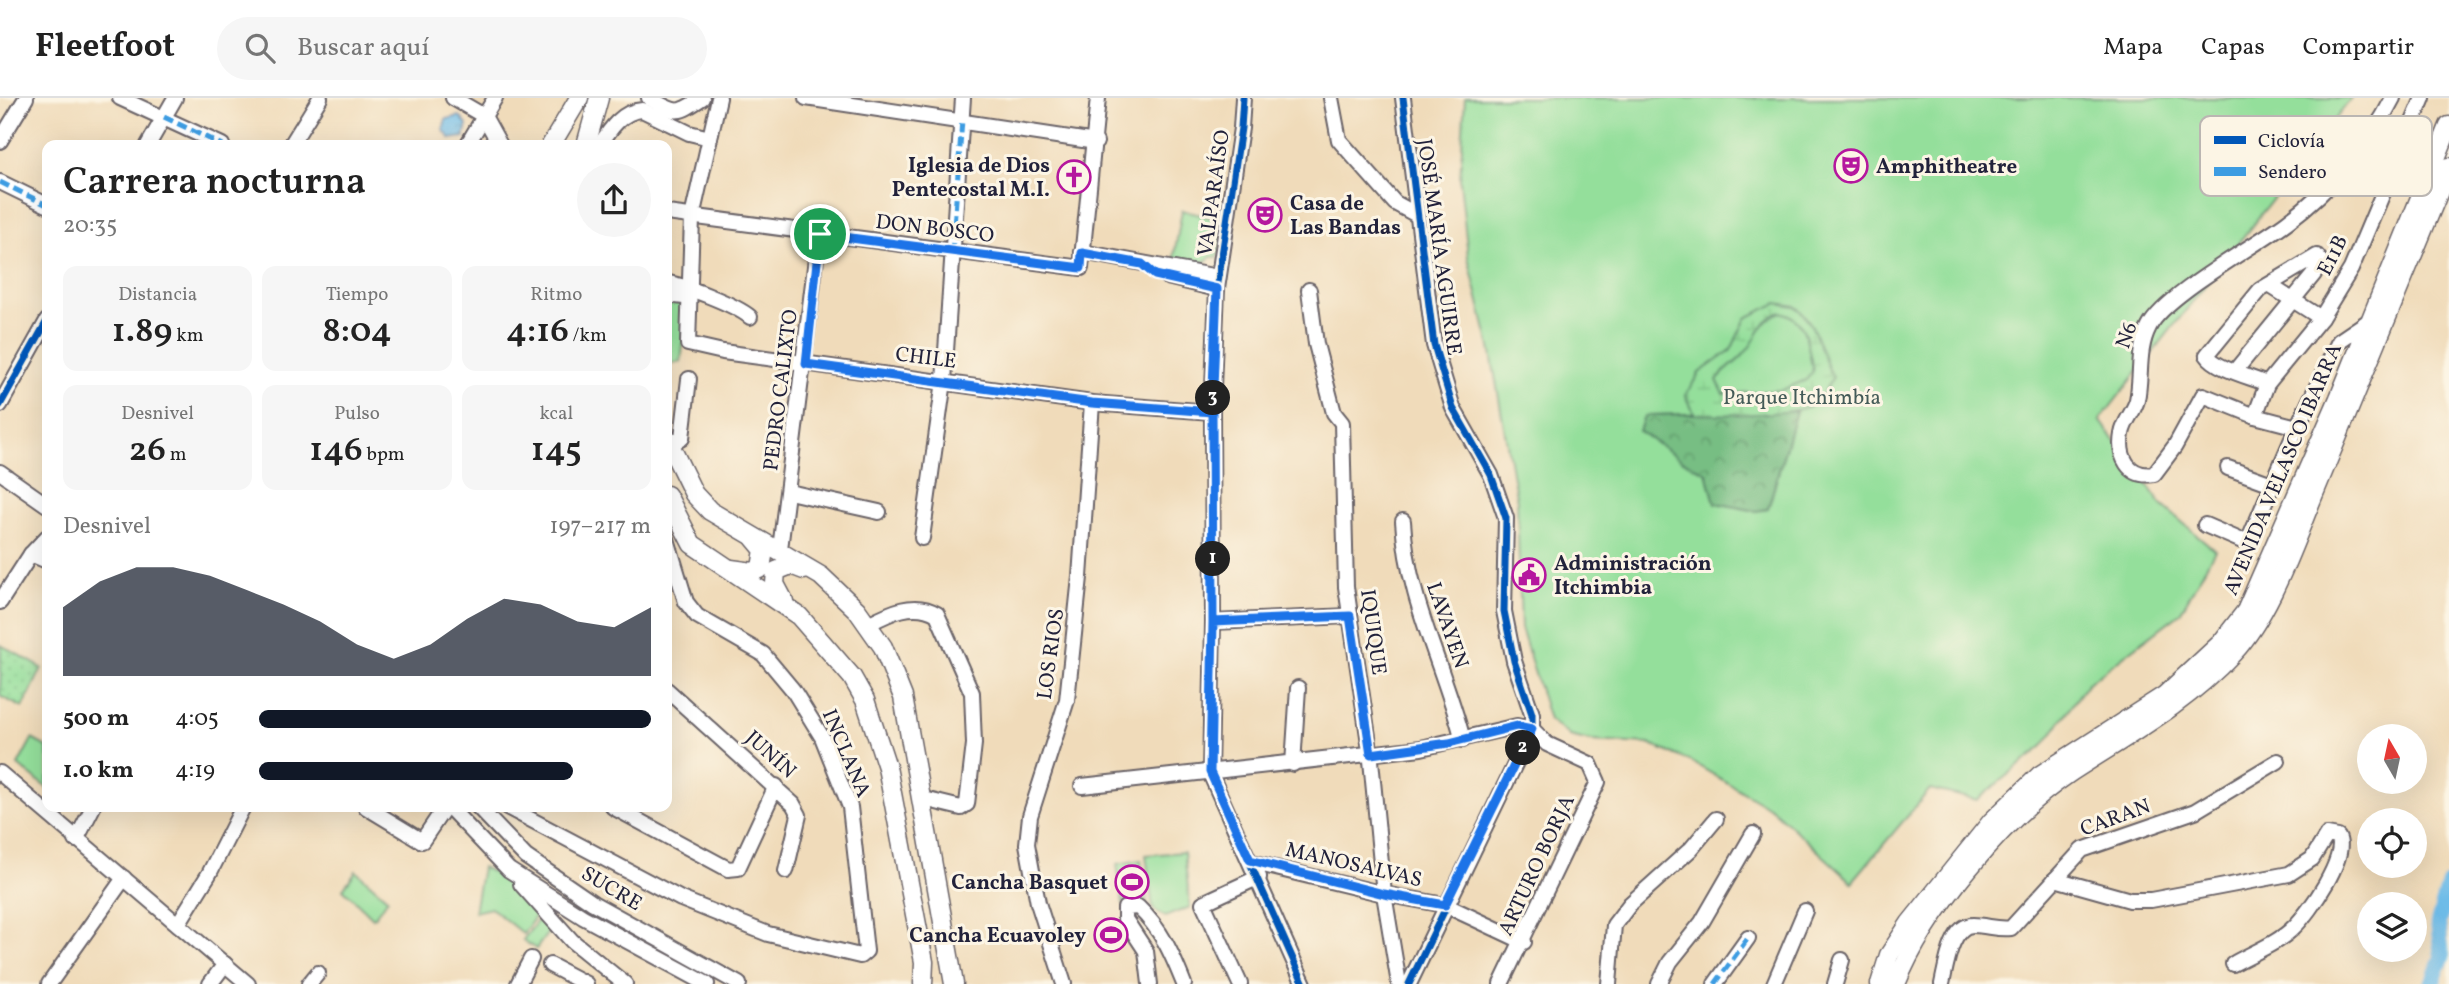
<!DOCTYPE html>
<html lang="es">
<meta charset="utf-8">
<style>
body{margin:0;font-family:Vollkorn,serif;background:#f6f6f6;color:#222;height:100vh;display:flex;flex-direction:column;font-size:26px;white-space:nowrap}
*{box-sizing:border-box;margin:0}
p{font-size:23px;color:#767676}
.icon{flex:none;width:38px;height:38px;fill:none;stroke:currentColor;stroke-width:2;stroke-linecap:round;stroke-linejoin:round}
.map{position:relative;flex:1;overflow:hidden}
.panel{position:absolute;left:42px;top:42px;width:630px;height:672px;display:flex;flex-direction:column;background:#fff;border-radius:14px;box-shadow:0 7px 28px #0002}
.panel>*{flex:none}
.needle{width:46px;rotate:351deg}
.buttons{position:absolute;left:2357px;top:626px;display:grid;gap:14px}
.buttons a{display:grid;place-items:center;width:70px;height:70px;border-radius:50%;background:#fff;box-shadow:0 7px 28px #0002;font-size:35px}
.pin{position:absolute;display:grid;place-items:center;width:60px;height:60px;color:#fff;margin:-30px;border:4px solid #fff;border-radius:50%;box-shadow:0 2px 7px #0007}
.km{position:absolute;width:35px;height:35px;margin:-18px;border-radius:50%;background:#222;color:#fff;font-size:19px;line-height:35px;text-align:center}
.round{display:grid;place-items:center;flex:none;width:74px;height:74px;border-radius:37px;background:#f6f6f6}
.head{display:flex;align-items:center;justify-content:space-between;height:119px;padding:0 21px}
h1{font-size:38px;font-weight:600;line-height:52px}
.stats{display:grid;grid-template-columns:repeat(3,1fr);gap:10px;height:119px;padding:7px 21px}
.stats div{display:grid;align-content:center;border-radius:14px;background:#f6f6f6;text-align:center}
.stats b{font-size:35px;font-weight:600}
.stats small{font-size:19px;font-weight:400}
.stats p{font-size:19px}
.chart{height:196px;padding:14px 21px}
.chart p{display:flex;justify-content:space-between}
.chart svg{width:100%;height:126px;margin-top:7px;fill:#111827;opacity:.7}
ul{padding:0 21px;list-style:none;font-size:23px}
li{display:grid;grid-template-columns:112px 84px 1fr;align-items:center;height:52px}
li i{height:18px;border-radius:9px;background:#111827}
header{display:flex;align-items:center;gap:42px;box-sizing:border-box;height:98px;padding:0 35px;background:#fff;border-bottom:2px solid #e0e0e0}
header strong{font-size:33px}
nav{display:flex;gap:38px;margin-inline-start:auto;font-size:24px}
.search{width:490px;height:63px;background:#f6f6f6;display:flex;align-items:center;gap:18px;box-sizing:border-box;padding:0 24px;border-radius:38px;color:#767676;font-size:26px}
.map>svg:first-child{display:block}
.green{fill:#94df9b;stroke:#5b806b;stroke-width:2}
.forest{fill:url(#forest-crowns);stroke:#4c705f;stroke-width:2}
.wetland{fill:url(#wetland-marsh);stroke:#5b806b;stroke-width:2;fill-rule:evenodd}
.garden{fill:url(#garden-dots);stroke:#5b806b;stroke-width:2}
.water{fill:url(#water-ripples);stroke:#486f92;stroke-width:2}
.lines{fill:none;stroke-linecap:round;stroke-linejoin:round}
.river{stroke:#6ebce8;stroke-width:16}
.minor-casing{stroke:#6a6367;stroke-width:18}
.major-casing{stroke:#6a6367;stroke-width:21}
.minor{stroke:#fff;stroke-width:14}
.major{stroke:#fff;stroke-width:18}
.quiet{stroke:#3c9ce2;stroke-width:5;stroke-dasharray:10 5;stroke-linecap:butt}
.cycleway-casing{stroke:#fcf5e5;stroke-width:11}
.cycleway{stroke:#0057b8;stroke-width:7}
.route-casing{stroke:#fff;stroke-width:14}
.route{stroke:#1a73e8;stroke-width:9}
.labels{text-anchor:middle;stroke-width:6;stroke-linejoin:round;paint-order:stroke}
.poi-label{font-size:21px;font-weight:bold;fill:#22223b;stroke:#fcf5e5;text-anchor:end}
.street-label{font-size:21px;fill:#22223b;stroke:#fcf5e5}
.park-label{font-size:21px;fill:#445b58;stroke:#fcf5e5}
.key{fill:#fcf5e5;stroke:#bbb6b2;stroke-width:2}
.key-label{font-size:19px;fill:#22223b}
</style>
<header>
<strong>Fleetfoot</strong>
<div class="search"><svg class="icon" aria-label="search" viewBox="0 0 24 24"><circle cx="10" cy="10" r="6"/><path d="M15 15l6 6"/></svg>Buscar aquí</div>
<nav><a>Mapa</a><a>Capas</a><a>Compartir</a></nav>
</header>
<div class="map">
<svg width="2449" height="886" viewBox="0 0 2449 886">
<defs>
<pattern id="forest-crowns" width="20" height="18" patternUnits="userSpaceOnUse" patternTransform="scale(1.75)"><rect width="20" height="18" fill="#77be83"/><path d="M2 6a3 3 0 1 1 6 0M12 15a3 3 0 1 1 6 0" fill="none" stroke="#619a6c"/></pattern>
<pattern id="wetland-marsh" width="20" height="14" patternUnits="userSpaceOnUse" patternTransform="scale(1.75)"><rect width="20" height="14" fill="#94df9b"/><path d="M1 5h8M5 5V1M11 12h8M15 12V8" fill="none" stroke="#7fbf86"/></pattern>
<pattern id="garden-dots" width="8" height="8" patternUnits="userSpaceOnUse" patternTransform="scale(1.75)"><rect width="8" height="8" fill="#94df9b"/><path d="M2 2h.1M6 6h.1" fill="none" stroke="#7fbf86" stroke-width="1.8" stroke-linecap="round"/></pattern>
<pattern id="water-ripples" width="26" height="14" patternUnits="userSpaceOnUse" patternTransform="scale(1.75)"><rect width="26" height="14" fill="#6ebce8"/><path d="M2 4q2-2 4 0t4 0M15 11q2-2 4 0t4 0" fill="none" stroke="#5fa1c8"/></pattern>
</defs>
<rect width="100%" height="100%" fill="#fcf5e5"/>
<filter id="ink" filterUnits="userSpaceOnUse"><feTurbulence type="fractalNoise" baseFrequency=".0143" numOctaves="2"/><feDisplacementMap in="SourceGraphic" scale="14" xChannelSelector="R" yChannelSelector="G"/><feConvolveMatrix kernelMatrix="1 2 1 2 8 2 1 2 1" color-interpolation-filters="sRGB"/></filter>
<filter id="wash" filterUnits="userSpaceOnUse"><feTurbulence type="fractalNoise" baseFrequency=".00686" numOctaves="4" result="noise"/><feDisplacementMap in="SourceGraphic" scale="28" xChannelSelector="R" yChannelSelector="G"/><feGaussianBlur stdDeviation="1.57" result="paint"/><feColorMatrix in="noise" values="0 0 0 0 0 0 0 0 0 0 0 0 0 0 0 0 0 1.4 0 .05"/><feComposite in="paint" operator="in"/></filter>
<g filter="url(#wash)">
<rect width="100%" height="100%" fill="#f0dbba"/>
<!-- green -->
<g class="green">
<path d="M1465,0H2351V1L2100,322L2162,407L2215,452L2180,515L2087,586L2043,648L1977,702L1930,691L1852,784L1772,711L1690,663L1649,646L1590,643L1570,638L1549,622L1521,530L1517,403L1490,249L1468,159L1460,82Z"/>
<path d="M1182,112L1223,123L1218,159H1211L1203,165L1173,164Z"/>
<path d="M667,202L688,204L681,264L667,266Z"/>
<path d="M32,641L47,649V690L18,667Z"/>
<path d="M1184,754L1190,809L1165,819L1153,811L1146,757Z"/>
<path d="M1141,762L1147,803L1123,806L1117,766Z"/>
<path d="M482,769L516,786L537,816L523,836L491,810L474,814Z"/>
<path d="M356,773L388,801L373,820L343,791Z"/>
<path d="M541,818L552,829L536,851L523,842Z"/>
</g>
<!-- forest -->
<path class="forest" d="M1796,313L1768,411L1756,413L1715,405L1707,375L1681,362L1639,333L1643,321L1648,317Z"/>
<!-- wetland -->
<path class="wetland" d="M1777,205L1795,208C1819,227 1818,254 1833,279C1827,288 1822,299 1813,306C1796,318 1718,317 1695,316L1687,302L1686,297L1699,275L1731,252L1746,220ZM1781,214C1809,221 1807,249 1813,273L1806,282L1782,292L1724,296L1717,282C1725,271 1736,266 1745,255C1759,240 1759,222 1781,214Z"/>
<!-- garden -->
<path class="garden" d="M1,547L42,570L23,610L0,598Z"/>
<!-- water -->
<path class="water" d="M460,18L467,27L464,39L451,41L443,32L446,21Z"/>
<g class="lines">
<!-- river -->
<path class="river" d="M2432,886L2442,859L2438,825L2449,786"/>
</g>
</g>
<g filter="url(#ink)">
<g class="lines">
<defs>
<g id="minor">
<path d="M120,0L222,47"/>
<path d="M453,0L484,18L500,47"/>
<path d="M649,0C677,15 675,18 702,0"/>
<path d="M719,0L692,119L688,246L723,254L1092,305L1212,314"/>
<path d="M806,0L1096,44"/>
<path d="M1243,0L1241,30L1217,191L1212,314L1213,524L1210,675L1304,886"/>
<path d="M1331,0L1339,42L1395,105L1415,116"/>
<path d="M1403,0L1434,247L1453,310L1491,377L1506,420L1504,513L1514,563L1532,616V631L1409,886"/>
<path d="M0,43L26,0"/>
<path d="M148,47L175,0"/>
<path d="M291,47L320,0"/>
<path d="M467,47L495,0"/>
<path d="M600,47C610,31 622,13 642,12L689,35L710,40"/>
<path d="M0,84L47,107"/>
<path d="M667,115L1081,170L1098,0"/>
<path d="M1082,154L1218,179"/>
<path d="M1167,179L1217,191"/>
<path d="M667,185C684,187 736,207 750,219"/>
<path d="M2269,187L2321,220"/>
<path d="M1309,192L1316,246L1334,315L1342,325L1346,489L1370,652L1384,796L1399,886"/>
<path d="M667,197L684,199L689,193"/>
<path d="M2235,273L2314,176L2321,164L2317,158L2260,192L2207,257C2216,271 2251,279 2267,286"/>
<path d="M0,307L47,223"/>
<path d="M2255,318L2267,286L2321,220L2351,171L2423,0"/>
<path d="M2297,329L2255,318L2203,297L2175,348L2154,376C2128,380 2118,358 2122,336C2124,323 2134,314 2137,302C2142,278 2137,252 2149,229C2165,197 2254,149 2287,124C2330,92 2369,48 2393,0"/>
<path d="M669,347L682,340L689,281"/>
<path d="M2228,370L2272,386"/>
<path d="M0,374L47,407"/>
<path d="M789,394L879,414"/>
<path d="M1403,423C1407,501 1444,568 1463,642"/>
<path d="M2205,427L2242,443L2250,439L2297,329L2339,243L2370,222"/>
<path d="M922,440L944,283L963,0"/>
<path d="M780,451L819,136"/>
<path d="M31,456L47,463"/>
<path d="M0,504L31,456L47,439"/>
<path d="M1213,524L1350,518"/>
<path d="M868,526C889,515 914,502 937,516L972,595L974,646L967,706L961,710L924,701"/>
<path d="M667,592L793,706L799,717L786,773"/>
<path d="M1293,666L1298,590"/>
<path d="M0,675L248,886"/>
<path d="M1082,688L1421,650L1517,628L1532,631L1547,646L1590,666L1598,684L1501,886"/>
<path d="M366,709L422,743L445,709"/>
<path d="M449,709L509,772L583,819L707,886"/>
<path d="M478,709L526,759L593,805L739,886"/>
<path d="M507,709L681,801L768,836L860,858L866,853L850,709L822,639L793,592L763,556L697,518L686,504L667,441"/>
<path d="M613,709L728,771L738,770L776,688"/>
<path d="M76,742L93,709"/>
<path d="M1251,764L1384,796L1445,807L1524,844"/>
<path d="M2055,781L2130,802H2151L2289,776L2312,761L2327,737L2338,739C2349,758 2309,815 2294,829C2279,845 2252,855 2233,866"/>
<path d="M521,786L572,843L625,886"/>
<path d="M178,826L209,776L243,709"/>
<path d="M550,867L586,886"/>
<path d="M49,886L124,780"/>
<path d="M210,886L225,866"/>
<path d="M309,886L318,875"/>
<path d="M518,886L531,861"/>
<path d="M1064,886L1038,805L1027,746L1030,718L1067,602L1080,479L1092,305"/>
<path d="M1150,886L1146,853L1125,821V810L1138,809C1162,832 1172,856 1184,886"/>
<path d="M1240,886L1203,805L1259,779"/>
<path d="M1609,886L1614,827L1630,806L1691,751L1716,721"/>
<path d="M1659,886L1670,864L1702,824L1753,736"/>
<path d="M1715,886L1748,840"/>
<path d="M1774,886L1805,813"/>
<path d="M1835,886L1842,862"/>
<path d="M1942,886C1946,869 1951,827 1973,827C1987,827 1997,832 2011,830L2082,752L2195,713L2278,663"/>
</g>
<g id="major">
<path d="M551,47L579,0"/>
<path d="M586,47L599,0"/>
<path d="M667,341L694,396L710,413L821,478L857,512L883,549L903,599L954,886"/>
<path d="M667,397L692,446L799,518L852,579L865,602L887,669L924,864L923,886"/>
<path d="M731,471L753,474L761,470L764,452L754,440"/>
<path d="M784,503L775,486L776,473L791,467L804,472"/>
<path d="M1880,886L1889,857L1910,825L1992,723L2040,677L2165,597L2221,545L2246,513L2339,300L2449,28"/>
<path d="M1896,886C1924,815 2004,719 2068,676C2126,638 2185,607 2233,555C2272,513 2294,443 2316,391C2361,284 2404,176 2449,69"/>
</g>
</defs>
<!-- minor casing -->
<use href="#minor" class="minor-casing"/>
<!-- major casing -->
<use href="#major" class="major-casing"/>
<!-- minor -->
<use href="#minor" class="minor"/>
<!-- major -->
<use href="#major" class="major"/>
<!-- quiet -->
<g class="quiet">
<path d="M164,19L222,47"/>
<path d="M0,84L47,107"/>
<path d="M952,155L962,22"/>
<path d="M1715,886L1748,840"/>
</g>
<defs>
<g id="cycleway">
<path d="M1243,0L1241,30L1217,191L1212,314L1213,524L1210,675L1304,886"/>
<path d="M1403,0L1434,247L1453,310L1491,377L1506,420L1504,513L1514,563L1532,616V631L1409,886"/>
<path d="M0,307L47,223"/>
</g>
</defs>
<!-- cycleway casing -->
<use href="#cycleway" class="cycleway-casing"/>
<!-- cycleway -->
<use href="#cycleway" class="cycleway"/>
</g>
</g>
<g class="lines" filter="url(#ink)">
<defs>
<path id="route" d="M820,136L806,266L1092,305L1212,314L1213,524L1210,674L1250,762L1384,796L1445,807L1532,631L1517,628L1449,645L1371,656L1350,518L1213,524L1212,314L1217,191L1155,177L1142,166L1082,155L1081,170L820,136"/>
</defs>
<!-- route casing -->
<use href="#route" class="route-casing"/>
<!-- route -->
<use href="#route" class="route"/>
</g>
<!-- icons -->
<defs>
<symbol id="theatre-ring" viewBox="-11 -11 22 22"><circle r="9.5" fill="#fcf5e5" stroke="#b5179e" stroke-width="1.5"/><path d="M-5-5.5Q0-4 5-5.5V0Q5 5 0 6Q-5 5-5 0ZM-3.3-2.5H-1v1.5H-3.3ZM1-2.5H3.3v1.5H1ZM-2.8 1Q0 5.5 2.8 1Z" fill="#b5179e"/></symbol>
<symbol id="church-ring" viewBox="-11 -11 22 22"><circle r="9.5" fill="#fcf5e5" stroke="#b5179e" stroke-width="1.5"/><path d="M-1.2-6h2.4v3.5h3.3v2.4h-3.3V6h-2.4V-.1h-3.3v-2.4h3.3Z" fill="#b5179e"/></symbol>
<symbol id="civic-ring" viewBox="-11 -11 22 22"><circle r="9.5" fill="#fcf5e5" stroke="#b5179e" stroke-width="1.5"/><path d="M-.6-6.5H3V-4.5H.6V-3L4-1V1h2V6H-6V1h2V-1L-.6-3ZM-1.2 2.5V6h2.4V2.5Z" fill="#b5179e"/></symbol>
<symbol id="stadium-ring" viewBox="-11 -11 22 22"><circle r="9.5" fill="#fcf5e5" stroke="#b5179e" stroke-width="1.5"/><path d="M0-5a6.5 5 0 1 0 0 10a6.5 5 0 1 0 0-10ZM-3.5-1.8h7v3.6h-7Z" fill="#b5179e"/></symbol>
</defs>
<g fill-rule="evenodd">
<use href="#theatre-ring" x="1832" y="49" width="38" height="38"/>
<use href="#church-ring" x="1055" y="60" width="38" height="38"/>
<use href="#theatre-ring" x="1246" y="98" width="38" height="38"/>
<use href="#civic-ring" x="1510" y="458" width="38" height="38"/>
<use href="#stadium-ring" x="1113" y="765" width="38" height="38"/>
<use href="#stadium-ring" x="1092" y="818" width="38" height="38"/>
</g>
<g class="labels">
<!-- poi labels -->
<g class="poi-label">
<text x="1050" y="74">Iglesia de Dios<tspan x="1050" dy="24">Pentecostal M.I.</tspan></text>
<text x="1876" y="75" text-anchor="start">Amphitheatre</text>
<text x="1290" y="112" text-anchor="start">Casa de<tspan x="1290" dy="24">Las Bandas</tspan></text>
<text x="1554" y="472" text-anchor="start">Administración<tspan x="1554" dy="24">Itchimbia</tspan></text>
<text x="1108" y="791">Cancha Basquet</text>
<text x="1086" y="844">Cancha Ecuavoley</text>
</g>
<!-- street labels -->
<g class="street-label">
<text transform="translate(1213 95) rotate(-82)" y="7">VALPARAÍSO</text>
<text transform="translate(935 130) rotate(7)" y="7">DON BOSCO</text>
<text transform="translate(1440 149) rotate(82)" y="7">JOSÉ MARÍA AGUIRRE</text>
<text transform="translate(2332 157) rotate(-63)" y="7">E11B</text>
<text transform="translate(2126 237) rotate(-71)" y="7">N6</text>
<text transform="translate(926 259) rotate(7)" y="7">CHILE</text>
<text transform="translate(780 292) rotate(-83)" y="7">PEDRO CALIXTO</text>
<text transform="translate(2282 371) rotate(-67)" y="7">AVENIDA VELASCO IBARRA</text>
<text transform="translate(1448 527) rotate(71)" y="7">LAVAYEN</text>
<text transform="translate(1374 534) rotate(82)" y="7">IQUIQUE</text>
<text transform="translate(1050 556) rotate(-82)" y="7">LOS RIOS</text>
<text transform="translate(847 655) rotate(67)" y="7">INCLANA</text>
<text transform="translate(771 656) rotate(42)" y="7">JUNÍN</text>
<text transform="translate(2115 719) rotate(-20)" y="7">CARAN</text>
<text transform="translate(1354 766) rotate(13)" y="7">MANOSALVAS</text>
<text transform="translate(1536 767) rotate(-65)" y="7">ARTURO BORJA</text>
<text transform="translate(612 790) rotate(31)" y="7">SUCRE</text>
</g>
<!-- park labels -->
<g class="park-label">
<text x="1802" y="306">Parque Itchimbía</text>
</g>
</g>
<!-- legend -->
<rect x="2200" y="18" width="232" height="80" rx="10" class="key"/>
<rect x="2214" y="38" width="32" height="8" fill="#0057b8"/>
<rect x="2214" y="69" width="32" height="9" fill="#3c9ce2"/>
<g class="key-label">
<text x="2258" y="49">Ciclovía</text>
<text x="2258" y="80">Sendero</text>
</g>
</svg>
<div class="buttons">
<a><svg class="needle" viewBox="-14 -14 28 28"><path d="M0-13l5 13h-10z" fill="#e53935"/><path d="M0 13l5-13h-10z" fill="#767676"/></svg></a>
<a><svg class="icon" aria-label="locate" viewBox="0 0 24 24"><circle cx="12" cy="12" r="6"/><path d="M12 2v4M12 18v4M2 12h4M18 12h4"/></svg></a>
<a><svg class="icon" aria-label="layers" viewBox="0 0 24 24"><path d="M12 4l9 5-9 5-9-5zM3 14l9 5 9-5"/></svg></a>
</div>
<div class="pin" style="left:820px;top:136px;background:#1e9e55"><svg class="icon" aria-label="arrive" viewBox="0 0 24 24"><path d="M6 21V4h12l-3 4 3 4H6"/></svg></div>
<b class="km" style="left:1213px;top:461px">1</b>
<b class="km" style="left:1523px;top:650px">2</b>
<b class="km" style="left:1213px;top:300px">3</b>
<section class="panel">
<div class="head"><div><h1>Carrera nocturna</h1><p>20:35</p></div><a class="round"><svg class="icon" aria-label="share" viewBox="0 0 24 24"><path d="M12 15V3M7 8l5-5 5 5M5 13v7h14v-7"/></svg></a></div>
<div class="stats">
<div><p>Distancia</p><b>1.89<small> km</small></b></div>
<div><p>Tiempo</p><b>8:04</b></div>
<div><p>Ritmo</p><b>4:16<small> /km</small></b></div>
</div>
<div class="stats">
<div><p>Desnivel</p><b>26<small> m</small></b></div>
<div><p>Pulso</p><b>146<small> bpm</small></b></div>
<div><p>kcal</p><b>145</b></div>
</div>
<div class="chart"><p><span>Desnivel</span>197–217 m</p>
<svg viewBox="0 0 160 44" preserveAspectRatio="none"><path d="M0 44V20L10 11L20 6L30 6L40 9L50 14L60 19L70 25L80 33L90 38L100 33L110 24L120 17L130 19L140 25L150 27L160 20V44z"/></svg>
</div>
<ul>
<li><b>500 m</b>4:05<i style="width:100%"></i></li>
<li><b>1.0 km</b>4:19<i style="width:80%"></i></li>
</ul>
</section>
</div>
